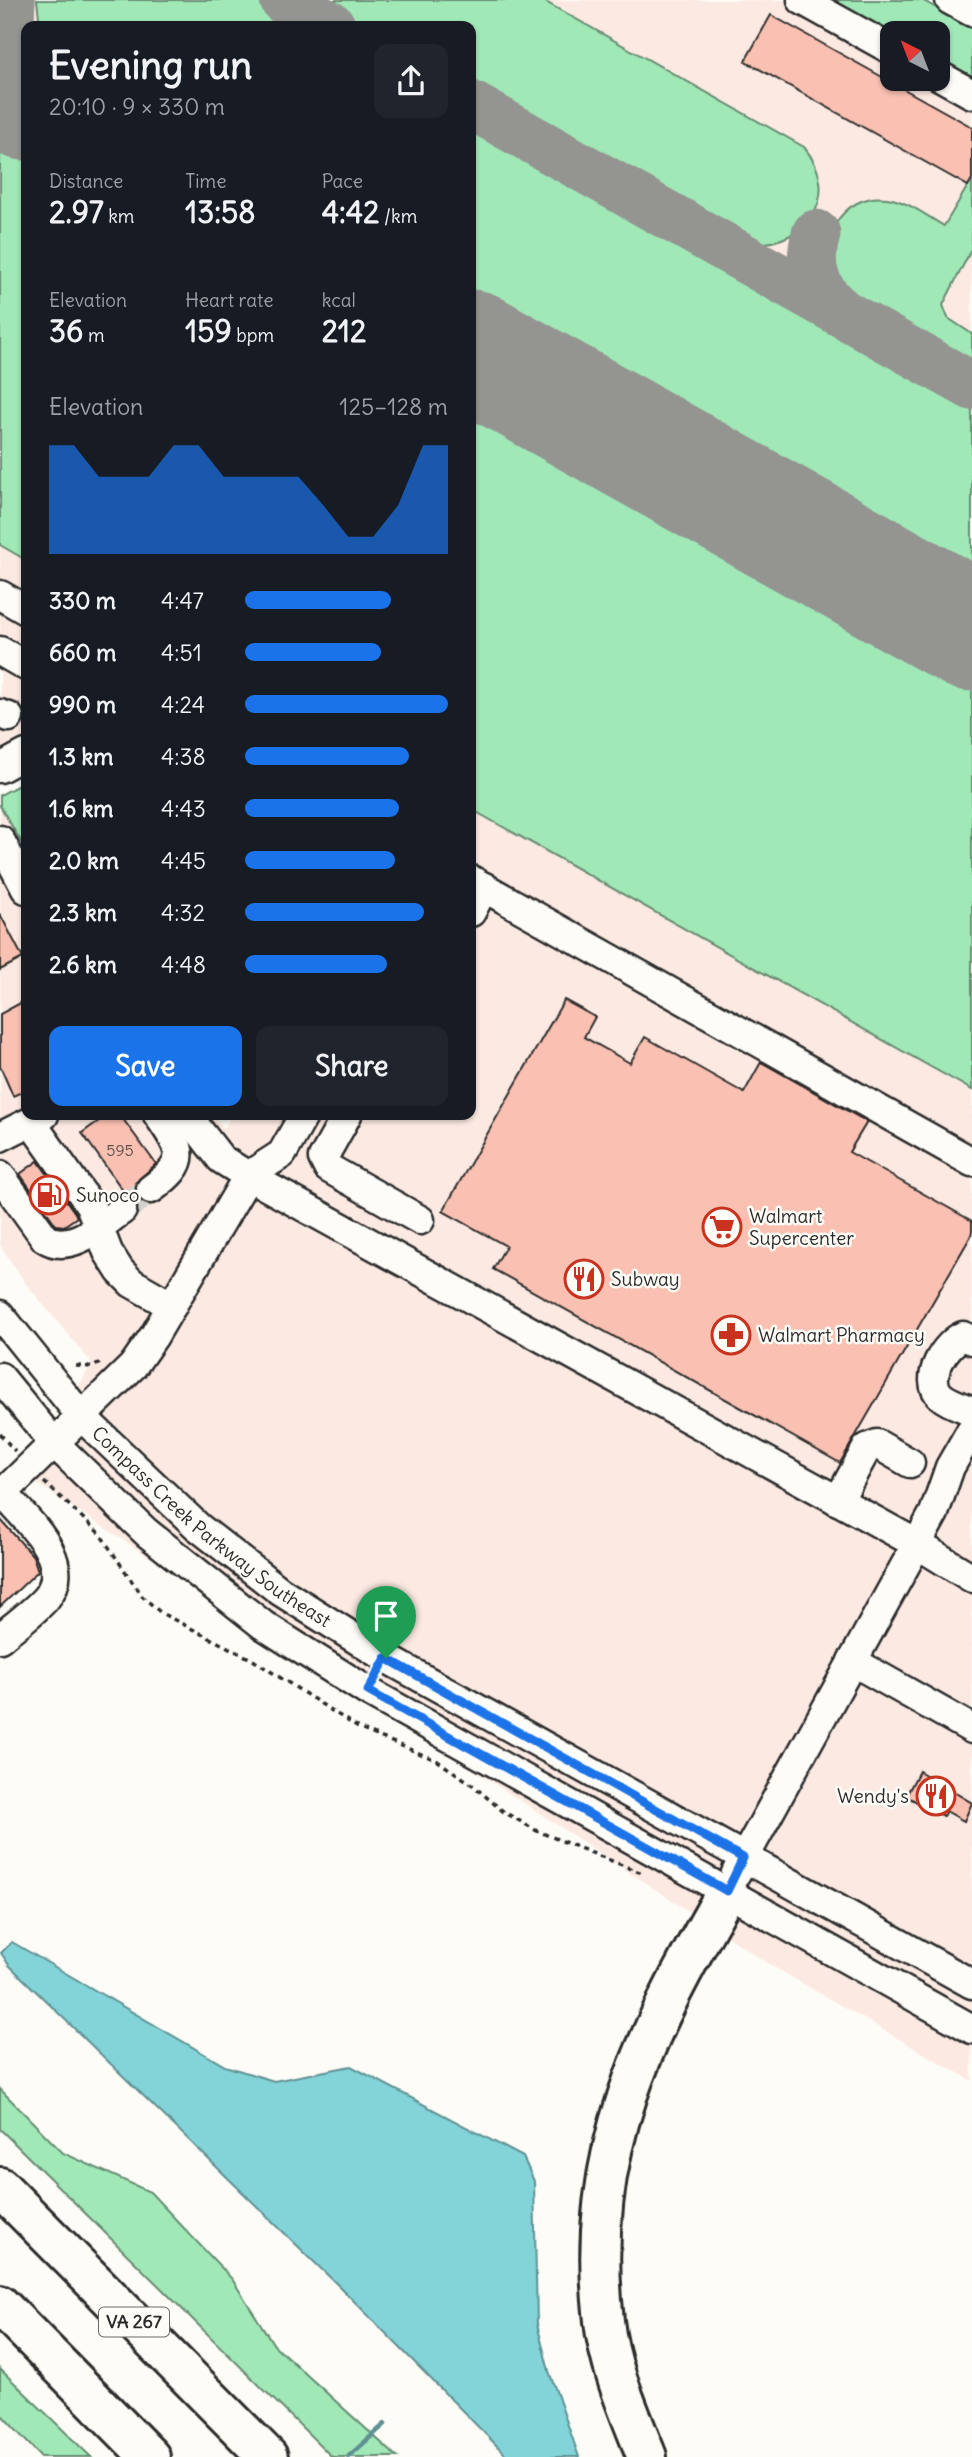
<!DOCTYPE html>
<meta charset="utf-8">
<style>
body{margin:0;font-family:Delius,sans-serif;background:#20242c;color:#f1f3f6;height:100vh;display:flex;flex-direction:column;font-size:26px;white-space:nowrap}
*{box-sizing:border-box;margin:0}
p{font-size:23px;color:#9ea1a6}
.icon{flex:none;width:38px;height:38px;fill:none;stroke:currentColor;stroke-width:2;stroke-linecap:round;stroke-linejoin:round}
.map{position:relative;flex:1;overflow:hidden}
.side{position:absolute;left:21px;top:21px;width:455px;height:1099px;display:flex;flex-direction:column;background:#171b24;border-radius:14px;box-shadow:0 2px 5px #0004}
.side>*{flex:none}
.needle{width:46px;rotate:318deg}
.tools{position:absolute;left:880px;top:21px;display:grid;gap:14px}
.tools a{display:grid;place-items:center;width:70px;height:70px;border-radius:14px;background:#171b24;box-shadow:0 2px 5px #0004;font-size:35px}
.pin{position:absolute;display:grid;place-items:center;width:60px;height:60px;color:#fff;margin:-72px -30px;border-radius:50% 50% 50% 0;rotate:-45deg;box-shadow:0 0 7px #0007}
.pin .icon{rotate:45deg}
.round{display:grid;place-items:center;flex:none;width:74px;height:74px;border-radius:14px;background:#20242c}
.headline{display:flex;align-items:center;justify-content:space-between;height:119px;padding:0 28px}
h1{font-size:38px;font-weight:800;line-height:52px}
.figures{display:grid;grid-template-columns:repeat(3,1fr);gap:10px;height:119px;padding:7px 28px}
.figures div{display:grid;align-content:center}
.figures b{font-size:30px;font-weight:800}
.figures small{font-size:19px;font-weight:400}
.figures p{font-size:19px}
.chart{height:196px;padding:14px 28px}
.chart p{display:flex;justify-content:space-between}
.chart svg{width:100%;height:126px;margin-top:7px;fill:#1a73e8;opacity:.7}
.cta{display:flex;gap:14px;margin-top:auto;padding:14px 28px}
.cta a{flex:1;height:80px;border-radius:14px;background:#1a73e8;color:#fff;font-size:28px;font-weight:800;line-height:80px;text-align:center}
.cta a+a{background:#20242c;color:#f1f3f6}
ul{padding:0 28px;list-style:none;font-size:23px}
li{display:grid;grid-template-columns:112px 84px 1fr;align-items:center;height:52px}
li i{height:18px;border-radius:9px;background:#1a73e8}
.map>svg:first-child{display:block}
.built{fill:#fceae2;fill-rule:evenodd}
.green{fill:#a0e9b7;stroke:#668a71;stroke-width:2}
.water{fill:#82d4d8;stroke:#5f9093;stroke-width:2}
.lines{fill:none;stroke-linecap:round;stroke-linejoin:round}
.stream{stroke:#5f9093;stroke-width:5}
.taxiway{stroke:#949491;stroke-width:49}
.runway{stroke:#949491;stroke-width:121}
.building{fill:#fac1b2;stroke:#2b2b2b;stroke-width:2}
.minor-tunnel{stroke:#d3d2ce;stroke-width:28;stroke-dasharray:28 14;stroke-linecap:butt}
.minor-casing{stroke:#2b2b2b;stroke-width:33}
.highway-casing{stroke:#2b2b2b;stroke-width:44}
.path{stroke:#2b2b2b;stroke-width:3.5;stroke-dasharray:5 5;stroke-linecap:butt}
.minor{stroke:#fdfcf7;stroke-width:28}
.highway{stroke:#fdfcf7;stroke-width:38}
.route-casing{stroke:#fff;stroke-width:14}
.route{stroke:#1a73e8;stroke-width:9}
.labels{text-anchor:middle;stroke-width:5;stroke-linejoin:round;paint-order:stroke}
.number-label{font-size:16px;fill:#5f504d}
.shield{fill:#fdfcf7;stroke:#6a6a68;stroke-width:2}
.shield-label{font-size:18px;font-weight:bold;fill:#2b2b2b}
.poi-label{font-size:19px;fill:#2b2b2b;stroke:#fdfcf7;text-anchor:start}
.street-label{font-size:19px;fill:#2b2b2b;stroke:#fdfcf7}
</style>
<div class="map">
<svg width="972" height="2457" viewBox="0 0 972 2457">
<rect width="100%" height="100%" fill="#fdfcf7"/>
<filter id="ink" filterUnits="userSpaceOnUse"><feTurbulence type="fractalNoise" baseFrequency=".0143" numOctaves="2"/><feDisplacementMap in="SourceGraphic" scale="14" xChannelSelector="R" yChannelSelector="G"/><feConvolveMatrix kernelMatrix="1 2 1 2 8 2 1 2 1" color-interpolation-filters="sRGB"/></filter>
<g filter="url(#ink)">
<!-- built -->
<path class="built" d="M0,0H889L972,47V2081L772,1966L27,1477L92,1363L26,1284L0,1245V806L26,850V1115H213L224,1128L232,1115H471V26H26V743L0,756ZM892,33H938V79H892Z"/>
<!-- green -->
<g class="green">
<path d="M37,0H257L303,26H40Z"/>
<path d="M325,0H542L804,147C843,195 808,245 751,244L471,87V26H361L341,15Z"/>
<path d="M828,0H922L972,27V81L938,62V33H892V36Z"/>
<path d="M471,120L972,402V588L471,306Z"/>
<path d="M0,135L26,149V560L0,545Z"/>
<path d="M972,179V248L943,305L948,318L972,334V368C935,347 860,315 836,282C811,247 842,191 887,198C907,201 927,216 944,226Z"/>
<path d="M471,398L972,679V1090L471,809Z"/>
<path d="M26,781V850L0,806V795Z"/>
<path d="M0,2089L63,2153L150,2192L232,2279L274,2345L397,2457H332L0,2129Z"/>
<path d="M0,2369L91,2457H41L0,2413Z"/>
</g>
<!-- water -->
<path class="water" d="M12,1942L225,2066L274,2081L351,2066L523,2157L534,2181L537,2324L549,2371L579,2457H508L347,2294L9,1965L1,1953Z"/>
<g class="lines">
<!-- stream -->
<path class="stream" d="M348,2457L385,2424"/>
<!-- taxiway -->
<g class="taxiway">
<path d="M11,0L10,20L14,48"/>
<path d="M284,0L331,26"/>
<path d="M471,105L972,386"/>
<path d="M816,234C807,267 814,290 841,312"/>
</g>
<!-- runway -->
<g class="runway">
<path d="M0,85L26,100"/>
<path d="M471,350L972,631"/>
</g>
</g>
<!-- building -->
<g class="building">
<path d="M771,15L972,127V179L968,186L745,61Z"/>
<path d="M0,914L23,958L0,970Z"/>
<path d="M26,1000V1090L13,1096L0,1066V1014Z"/>
<path d="M564,1000L595,1017L584,1037L630,1063L645,1037L744,1093L761,1062L867,1122L849,1152L972,1221V1234L840,1463L493,1269L506,1246L443,1211Z"/>
<path d="M107,1115H120L156,1164L135,1183L138,1199L146,1205L138,1210L135,1200L122,1194L124,1192L82,1133Z"/>
<path d="M38,1161L75,1213L77,1217L64,1226L56,1225L20,1174Z"/>
<path d="M0,1519L33,1556L38,1571L0,1607Z"/>
<path d="M919,1771L972,1803L964,1821L946,1811L943,1816L906,1796Z"/>
</g>
<g class="lines">
<!-- minor-tunnel -->
<path class="minor-tunnel" d="M122,1210L151,1189"/>
<defs>
<g id="minor">
<path d="M802,0L892,50"/>
<path d="M950,0L972,12"/>
<path d="M938,75L972,94"/>
<path d="M0,595L26,610"/>
<path d="M0,651L26,666"/>
<path d="M0,714L9,717"/>
<path d="M0,768L26,754"/>
<path d="M0,840L26,889"/>
<path d="M471,880L972,1162"/>
<path d="M471,912L484,887"/>
<path d="M187,1115L221,1159L248,1176L917,1544L972,1578"/>
<path d="M347,1115L323,1158L328,1168L420,1220"/>
<path d="M31,1122L90,1205L108,1252L120,1271L132,1283L172,1306"/>
<path d="M0,1137L44,1115"/>
<path d="M0,1175L45,1238C70,1255 102,1224 122,1210"/>
<path d="M151,1189C190,1161 183,1151 158,1115"/>
<path id="s1" d="M0,1315L81,1416L198,1527L280,1591L386,1658L972,1984"/>
<path d="M972,1340L963,1336C946,1343 922,1379 941,1396C949,1403 963,1407 972,1411"/>
<path d="M0,1377L54,1443L146,1532L263,1625L367,1691L972,2029"/>
<path d="M838,1501L867,1448L877,1444L910,1463"/>
<path d="M0,1638C15,1625 33,1613 46,1598C76,1562 26,1520 3,1493L133,1366L154,1336L248,1176L282,1154L304,1115"/>
<path d="M852,1661L972,1729"/>
<path d="M736,1873L934,1513L950,1467L972,1429"/>
</g>
<g id="highway">
<path d="M0,2187L268,2457"/>
<path d="M0,2305L150,2457"/>
<path d="M647,2457C630,2414 609,2367 604,2321C584,2150 646,2033 727,1891"/>
</g>
</defs>
<!-- minor casing -->
<use href="#minor" class="minor-casing"/>
<!-- highway casing -->
<use href="#highway" class="highway-casing"/>
<!-- path -->
<g class="path">
<path d="M76,1366L93,1367L103,1361"/>
<path d="M0,1434L15,1451"/>
<path d="M44,1482L100,1534L142,1596L161,1613L253,1660L360,1729L436,1760L469,1782L504,1812L537,1831L642,1873"/>
</g>
<!-- minor -->
<use href="#minor" class="minor"/>
<!-- highway -->
<use href="#highway" class="highway"/>
</g>
</g>
<g class="lines" filter="url(#ink)">
<defs>
<path id="route" d="M386,1658L743,1858L727,1891L368,1691Z"/>
</defs>
<!-- route casing -->
<use href="#route" class="route-casing"/>
<!-- route -->
<use href="#route" class="route"/>
</g>
<!-- icons -->
<defs>
<symbol id="fuel-ring" viewBox="-11 -11 22 22"><circle r="9.5" fill="#fdfcf7" stroke="#c8321e" stroke-width="1.5"/><path d="M-5.5-6h7V0h2V4h1.3V-2.5L3-4.5l.8-.8L6-3V5H2.5V1h-1V6h-7ZM-4.2-4.7v3.2H.2V-4.7Z" fill="#c8321e"/></symbol>
<symbol id="supermarket-ring" viewBox="-11 -11 22 22"><circle r="9.5" fill="#fdfcf7" stroke="#c8321e" stroke-width="1.5"/><path d="M-6-5.5h2.5l.6 2H6L4.5 2H-2.5L-4.4-4H-6ZM-1.5 3.2a1.3 1.3 0 1 0 .1 0ZM3 3.2a1.3 1.3 0 1 0 .1 0Z" fill="#c8321e"/></symbol>
<symbol id="restaurant-ring" viewBox="-11 -11 22 22"><circle r="9.5" fill="#fdfcf7" stroke="#c8321e" stroke-width="1.5"/><path d="M-5-6h1v4h1v-4h1v4h1v-4h1v5L-1.5 .5V6h-2V.5L-5-1ZM5-6V6H3V1.5H1.5Q1.5-4 5-6Z" fill="#c8321e"/></symbol>
<symbol id="pharmacy-ring" viewBox="-11 -11 22 22"><circle r="9.5" fill="#fdfcf7" stroke="#c8321e" stroke-width="1.5"/><path d="M-2-6h4v4h4v4h-4v4h-4v-4h-4v-4h4Z" fill="#c8321e"/></symbol>
</defs>
<g fill-rule="evenodd">
<use href="#fuel-ring" x="27" y="1173" width="44" height="44"/>
<use href="#supermarket-ring" x="700" y="1205" width="44" height="44"/>
<use href="#restaurant-ring" x="562" y="1257" width="44" height="44"/>
<use href="#pharmacy-ring" x="709" y="1313" width="44" height="44"/>
<use href="#restaurant-ring" x="914" y="1774" width="44" height="44"/>
</g>
<g class="labels">
<!-- number labels -->
<g class="number-label">
<text x="120" y="1156">595</text>
</g>
<!-- shield labels -->
<rect class="shield" x="99" y="2307.5" width="70" height="29" rx="5"/>
<g class="shield-label">
<text x="134" y="2328">VA 267</text>
</g>
<!-- poi labels -->
<g class="poi-label">
<text x="76" y="1202">Sunoco</text>
<text x="749" y="1223">Walmart<tspan x="749" dy="22">Supercenter</tspan></text>
<text x="611" y="1286">Subway</text>
<text x="758" y="1342">Walmart Pharmacy</text>
<text x="909" y="1803" text-anchor="end">Wendy's</text>
</g>
<!-- street labels -->
<g class="street-label">
<text dy="7" stroke="none"><textPath href="#s1" startOffset="301">Compass Creek Parkway Southeast</textPath></text>
</g>
</g>
</svg>
<div class="tools">
<a><svg class="needle" viewBox="-14 -14 28 28"><path d="M0-13l5 13h-10z" fill="#e53935"/><path d="M0 13l5-13h-10z" fill="#9ea1a6"/></svg></a>
</div>
<div class="pin" style="left:386px;top:1658px;background:#1e9e55"><svg class="icon" aria-label="arrive" viewBox="0 0 24 24"><path d="M6 21V4h12l-3 4 3 4H6"/></svg></div>
<section class="side">
<div class="headline"><div><h1>Evening run</h1><p>20:10 · 9 × 330 m</p></div><a class="round"><svg class="icon" aria-label="share" viewBox="0 0 24 24"><path d="M12 15V3M7 8l5-5 5 5M5 13v7h14v-7"/></svg></a></div>
<div class="figures">
<div><p>Distance</p><b>2.97<small> km</small></b></div>
<div><p>Time</p><b>13:58</b></div>
<div><p>Pace</p><b>4:42<small> /km</small></b></div>
</div>
<div class="figures">
<div><p>Elevation</p><b>36<small> m</small></b></div>
<div><p>Heart rate</p><b>159<small> bpm</small></b></div>
<div><p>kcal</p><b>212</b></div>
</div>
<div class="chart"><p><span>Elevation</span>125–128 m</p>
<svg viewBox="0 0 160 44" preserveAspectRatio="none"><path d="M0 44V6L10 6L20 17L30 17L40 17L50 6L60 6L70 17L80 17L90 17L100 17L110 27L120 38L130 38L140 27L150 6L160 6V44z"/></svg>
</div>
<ul>
<li><b>330 m</b>4:47<i style="width:72%"></i></li>
<li><b>660 m</b>4:51<i style="width:67%"></i></li>
<li><b>990 m</b>4:24<i style="width:100%"></i></li>
<li><b>1.3 km</b>4:38<i style="width:81%"></i></li>
<li><b>1.6 km</b>4:43<i style="width:76%"></i></li>
<li><b>2.0 km</b>4:45<i style="width:74%"></i></li>
<li><b>2.3 km</b>4:32<i style="width:88%"></i></li>
<li><b>2.6 km</b>4:48<i style="width:70%"></i></li>
</ul>
<div class="cta"><a>Save</a><a>Share</a></div>
</section>
</div>
